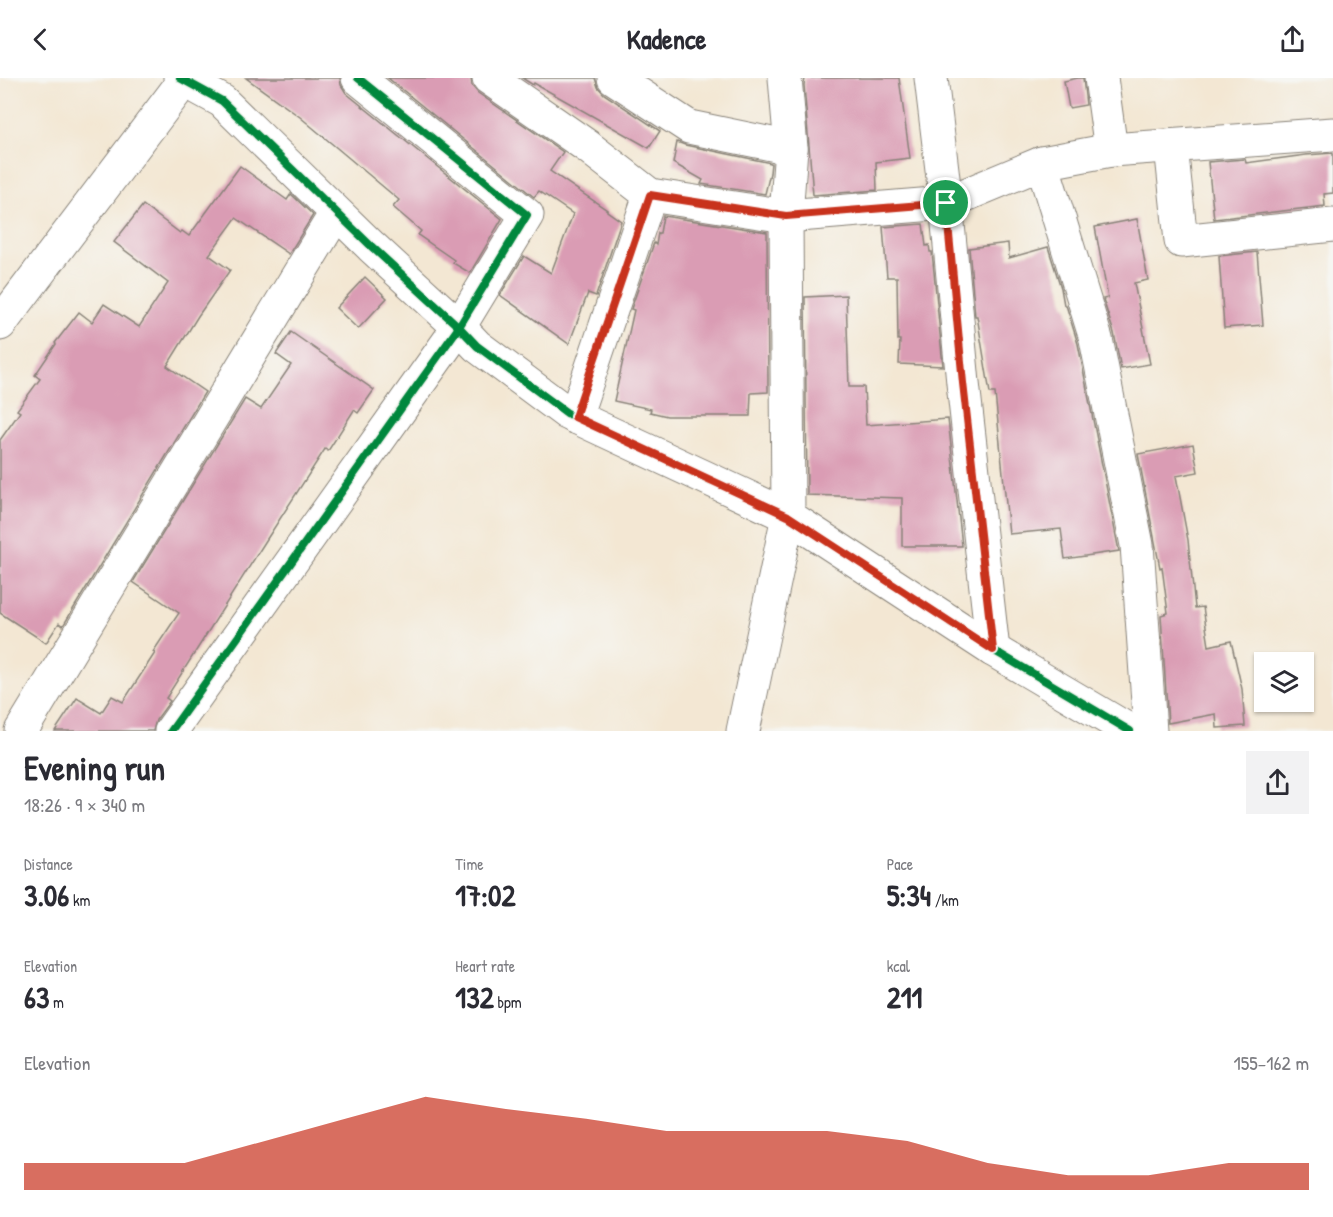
<!DOCTYPE html>
<meta charset="utf-8">
<style>
body{margin:0;font-family:"Patrick Hand",sans-serif;background:#f2f2f3;color:#2b2b33;height:100vh;display:flex;flex-direction:column;font-size:22px;white-space:nowrap}
*{box-sizing:border-box;margin:0}
p{font-size:20px;color:#7c7c81}
.icon{flex:none;width:33px;height:33px;fill:none;stroke:currentColor;stroke-width:2;stroke-linecap:round;stroke-linejoin:round}
.map{position:relative;height:653px;overflow:hidden}
.details{display:flex;flex-direction:column;background:#fff;flex:1}
.details>*{flex:none}
.buttons{position:absolute;left:1254px;top:574px;display:grid;gap:12px}
.buttons a{display:grid;place-items:center;width:60px;height:60px;border-radius:0px;background:#fff;box-shadow:0 2px 4px #0004;font-size:30px}
.pin{position:absolute;display:grid;place-items:center;width:51px;height:51px;color:#fff;margin:-26px;border:3px solid #fff;border-radius:50%;box-shadow:0 2px 6px #0007}
.round{display:grid;place-items:center;flex:none;width:63px;height:63px;border-radius:0px;background:#f2f2f3}
.head{display:flex;align-items:center;justify-content:space-between;height:102px;padding:0 24px}
h1{font-size:33px;font-weight:700;line-height:45px}
.stats{display:grid;grid-template-columns:repeat(3,1fr);gap:9px;height:102px;padding:6px 24px}
.stats div{display:grid;align-content:center}
.stats b{font-size:30px;font-weight:700}
.stats small{font-size:16px;font-weight:400}
.stats p{font-size:16px}
.chart{height:168px;padding:12px 24px}
.chart p{display:flex;justify-content:space-between}
.chart svg{width:100%;height:108px;margin-top:6px;fill:#c8321e;opacity:.7}
header{display:flex;justify-content:space-between;align-items:center;height:78px;padding:0 24px;background:#fff;font-size:27px;font-weight:700}
.map>svg:first-child{display:block}
.building{fill:#da9cb4}
.lines{fill:none;stroke-linecap:round;stroke-linejoin:round}
.minor-casing{stroke:#888278;stroke-width:35}
.minor{stroke:#fff;stroke-width:33}
.cycleway-casing{stroke:#f6f6f2;stroke-width:11}
.cycleway{stroke:#00873e;stroke-width:8}
.route-casing{stroke:#fff;stroke-width:12}
.route{stroke:#c8321e;stroke-width:8}
</style>
<header><svg class="icon" aria-label="back" viewBox="0 0 24 24"><path d="M15 5l-7 7 7 7"/></svg>Kadence<svg class="icon" aria-label="share" viewBox="0 0 24 24"><path d="M12 15V3M7 8l5-5 5 5M5 13v7h14v-7"/></svg></header>
<div class="map">
<svg width="1333" height="653" viewBox="0 0 1333 653">
<rect width="100%" height="100%" fill="#f6f6f2"/>
<filter id="ink" filterUnits="userSpaceOnUse"><feTurbulence type="fractalNoise" baseFrequency=".0167" numOctaves="2"/><feDisplacementMap in="SourceGraphic" scale="12" xChannelSelector="R" yChannelSelector="G"/><feConvolveMatrix kernelMatrix="1 2 1 2 8 2 1 2 1" color-interpolation-filters="sRGB"/></filter>
<filter id="wash" filterUnits="userSpaceOnUse"><feTurbulence type="fractalNoise" baseFrequency=".008" numOctaves="4" result="noise"/><feDisplacementMap in="SourceGraphic" scale="24" xChannelSelector="R" yChannelSelector="G"/><feGaussianBlur stdDeviation="1.35" result="paint"/><feColorMatrix in="noise" values="0 0 0 0 0 0 0 0 0 0 0 0 0 0 0 0 0 1.4 0 .05"/><feComposite in="paint" operator="in"/></filter>
<g filter="url(#wash)">
<rect width="100%" height="100%" fill="#f3e7d3"/>
<g id="blocks">
<!-- building -->
<g class="building">
<path d="M246,0H340L341,7L346,15L502,141L470,195L453,185L454,182L418,157L421,153L393,129L399,122L300,39Z"/>
<path d="M388,0H471L472,8L478,15L563,74L550,93L607,132V133L621,143L596,218L588,215L569,266L500,217L524,178L551,195L573,136L539,113L534,119Z"/>
<path d="M522,0H595L598,9L604,16L660,53L649,70L534,5L533,7Z"/>
<path d="M805,0H899L910,80L876,84L877,112L813,117L804,7Z"/>
<path d="M1078,0H1083L1086,27L1069,30L1064,3Z"/>
<path d="M677,64L685,67L771,85L770,95L765,116L701,106L703,102L673,85Z"/>
<path d="M1333,75V115L1324,116L1325,128L1214,141L1208,84L1245,81L1246,85L1306,77Z"/>
<path d="M240,88L287,122L291,116L313,137L289,176L236,140L209,177L230,192L198,238L167,288L205,314L63,548L59,545L46,565L0,535V362L20,334L17,332L40,301L35,297L56,266L55,265L79,234L92,244L104,226L139,249L168,205L114,164L143,127L180,155L182,153L189,158Z"/>
<path d="M663,138L767,154L768,314L751,315L750,338H667L650,334L651,331L614,323L634,232L631,231L654,165L656,167L658,155H660Z"/>
<path d="M1137,141L1148,202L1134,205L1150,286L1121,291L1114,255L1103,221L1108,220L1095,149Z"/>
<path d="M923,146L926,168L929,167L930,174H932L943,288L899,286L900,262H898L897,199H887L883,149Z"/>
<path d="M1008,165L1009,180L1048,169L1061,210L1064,227H1066L1078,266L1119,473L1065,481L1061,451L1009,456L995,315H990L977,238H975L969,170Z"/>
<path d="M1257,174L1263,247L1224,250L1219,178Z"/>
<path d="M365,199L387,220L358,251L336,230Z"/>
<path d="M846,217L849,309H864L866,347L948,341L962,468H902V420L807,417L805,219Z"/>
<path d="M291,254L374,312L358,335L354,332L328,373L325,371L265,464L166,620L170,623L156,642L153,653H55L77,620L101,635L112,618L123,624L155,575L153,574L179,535L133,504L245,321L261,331L291,287L276,276Z"/>
<path d="M1193,366L1198,394L1176,398L1188,462L1195,530L1203,529L1209,568L1231,563L1242,611L1245,648L1217,650L1216,636L1168,645L1161,537L1168,535L1162,489L1160,490L1138,376Z"/>
</g>
</g>
</g>
<g filter="url(#ink)">
<use href="#blocks" fill-opacity="0" stroke="#888278" stroke-width="1.5"/>
<g class="lines">
<defs>
<g id="minor">
<path d="M180,0L222,23L371,168L459,249L477,268L567,335L788,438L993,572L1130,653"/>
<path d="M489,0L587,68L650,117L575,339"/>
<path d="M614,0L689,49L791,70"/>
<path d="M931,0L946,125L963,305L993,572"/>
<path d="M1101,0L1111,72L1333,56"/>
<path d="M1171,68L1181,163L1333,147"/>
<path d="M1042,85L1096,261L1137,467L1150,653"/>
<path d="M650,117L786,138L946,125L1042,85L1111,72"/>
<path d="M0,246L186,0"/>
<path d="M21,653L336,135"/>
<path d="M171,653L459,249L527,137L358,0"/>
<path d="M743,653L788,438L786,138L791,70L785,0"/>
</g>
</defs>
<!-- minor casing -->
<use href="#minor" class="minor-casing"/>
<!-- minor -->
<use href="#minor" class="minor"/>
<defs>
<g id="cycleway">
<path d="M180,0L222,23L371,168L459,249L477,268L567,335L788,438L993,572L1130,653"/>
<path d="M171,653L459,249L527,137L358,0"/>
</g>
</defs>
<!-- cycleway casing -->
<use href="#cycleway" class="cycleway-casing"/>
<!-- cycleway -->
<use href="#cycleway" class="cycleway"/>
</g>
</g>
<g class="lines" filter="url(#ink)">
<defs>
<path id="route" d="M650,117L786,138L946,125L963,305L993,572L788,438L575,339Z"/>
</defs>
<!-- route casing -->
<use href="#route" class="route-casing"/>
<!-- route -->
<use href="#route" class="route"/>
</g>
</svg>
<div class="buttons">
<a><svg class="icon" aria-label="layers" viewBox="0 0 24 24"><path d="M12 4l9 5-9 5-9-5zM3 14l9 5 9-5"/></svg></a>
</div>
<div class="pin" style="left:946px;top:125px;background:#1e9e55"><svg class="icon" aria-label="arrive" viewBox="0 0 24 24"><path d="M6 21V4h12l-3 4 3 4H6"/></svg></div>
</div>
<section class="details">
<div class="head"><div><h1>Evening run</h1><p>18:26 · 9 × 340 m</p></div><a class="round"><svg class="icon" aria-label="share" viewBox="0 0 24 24"><path d="M12 15V3M7 8l5-5 5 5M5 13v7h14v-7"/></svg></a></div>
<div class="stats">
<div><p>Distance</p><b>3.06<small> km</small></b></div>
<div><p>Time</p><b>17:02</b></div>
<div><p>Pace</p><b>5:34<small> /km</small></b></div>
</div>
<div class="stats">
<div><p>Elevation</p><b>63<small> m</small></b></div>
<div><p>Heart rate</p><b>132<small> bpm</small></b></div>
<div><p>kcal</p><b>211</b></div>
</div>
<div class="chart"><p><span>Elevation</span>155–162 m</p>
<svg viewBox="0 0 160 44" preserveAspectRatio="none"><path d="M0 44V33L10 33L20 33L30 24L40 15L50 6L60 11L70 15L80 20L90 20L100 20L110 24L120 33L130 38L140 38L150 33L160 33V44z"/></svg>
</div>
</section>
